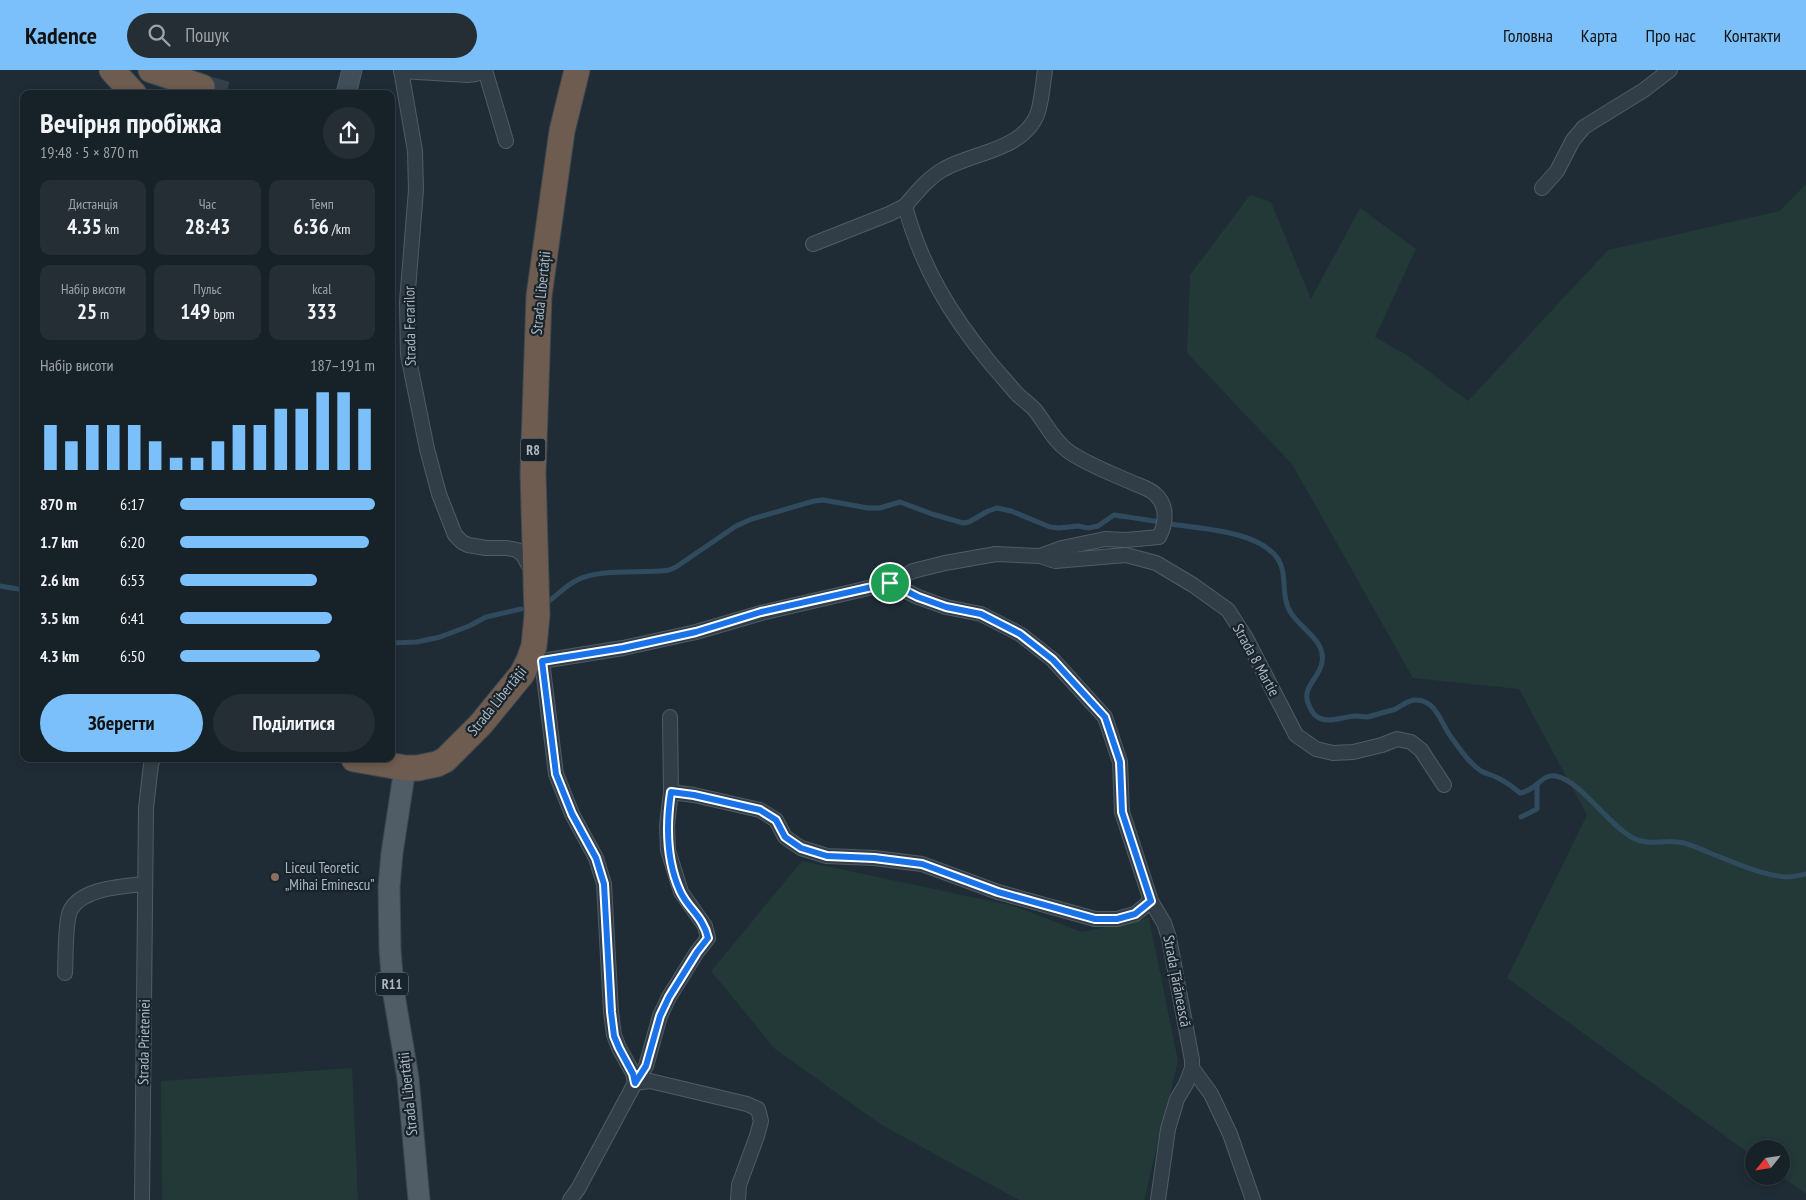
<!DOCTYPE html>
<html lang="uk">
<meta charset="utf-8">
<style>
body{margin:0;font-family:"PT Sans Narrow",sans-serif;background:#242e34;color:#f1f3f6;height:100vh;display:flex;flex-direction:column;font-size:19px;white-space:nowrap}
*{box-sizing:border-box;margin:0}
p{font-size:16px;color:#9ea3a8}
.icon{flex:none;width:28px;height:28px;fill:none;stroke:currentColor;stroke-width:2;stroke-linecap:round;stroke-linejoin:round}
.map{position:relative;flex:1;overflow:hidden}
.drawer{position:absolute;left:20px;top:20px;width:375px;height:672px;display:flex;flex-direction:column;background:#172128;border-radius:10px;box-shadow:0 2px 8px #0003,0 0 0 1px #363e45}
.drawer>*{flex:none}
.needle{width:32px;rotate:240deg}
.buttons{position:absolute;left:1745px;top:1070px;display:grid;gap:10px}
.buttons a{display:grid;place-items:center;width:45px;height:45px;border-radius:50%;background:#172128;box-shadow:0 2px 8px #0003,0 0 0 1px #363e45;font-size:25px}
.pin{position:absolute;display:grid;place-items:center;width:42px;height:42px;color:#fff;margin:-21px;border:2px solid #fff;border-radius:50%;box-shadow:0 1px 5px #0007}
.round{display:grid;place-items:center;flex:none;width:52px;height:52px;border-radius:26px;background:#242e34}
.summary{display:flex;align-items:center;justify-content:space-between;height:85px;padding:0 20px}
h1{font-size:28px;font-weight:700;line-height:38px}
.figures{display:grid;grid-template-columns:repeat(3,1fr);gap:8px;height:85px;padding:5px 20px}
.figures div{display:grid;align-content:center;border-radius:10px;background:#242e34;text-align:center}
.figures b{font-size:21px;font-weight:700}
.figures small{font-size:14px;font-weight:400}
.figures p{font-size:14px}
.chart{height:140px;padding:10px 20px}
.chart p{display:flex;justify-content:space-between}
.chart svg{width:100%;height:90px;margin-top:5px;stroke:#7bc0fa;stroke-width:6}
.button{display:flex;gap:10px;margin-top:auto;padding:10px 20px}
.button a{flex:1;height:58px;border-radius:30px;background:#7bc0fa;color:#111;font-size:20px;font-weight:700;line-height:58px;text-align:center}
.button a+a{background:#242e34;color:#f1f3f6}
ul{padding:0 20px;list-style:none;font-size:16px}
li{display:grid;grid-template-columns:80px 60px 1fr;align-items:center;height:38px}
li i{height:12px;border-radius:6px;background:#7bc0fa}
header{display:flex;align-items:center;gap:30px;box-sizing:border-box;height:70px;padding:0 25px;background:#7bc0fa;color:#111}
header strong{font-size:24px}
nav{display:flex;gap:28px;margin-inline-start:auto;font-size:18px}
.search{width:350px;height:45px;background:#242e34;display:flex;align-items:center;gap:12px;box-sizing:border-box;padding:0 18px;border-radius:28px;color:#9ea3a8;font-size:19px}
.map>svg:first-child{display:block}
.green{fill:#223937}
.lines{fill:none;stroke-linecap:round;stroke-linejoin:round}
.stream{stroke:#314b5e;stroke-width:5}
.highway-tunnel{stroke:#34414b;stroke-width:25;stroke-dasharray:25 12;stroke-linecap:butt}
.street-casing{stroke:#505c65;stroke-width:16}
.secondary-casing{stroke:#505c65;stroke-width:21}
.primary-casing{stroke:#3c4750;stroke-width:23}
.highway-casing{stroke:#3d4951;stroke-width:27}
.street{stroke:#323e47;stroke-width:14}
.secondary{stroke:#404e5a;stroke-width:19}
.primary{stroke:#505d67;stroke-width:21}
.highway{stroke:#6d5c4f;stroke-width:25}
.route-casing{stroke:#fff;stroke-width:10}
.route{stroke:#1a73e8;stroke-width:6}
.education-dot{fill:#8d6e63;stroke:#18232b;stroke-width:2}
.labels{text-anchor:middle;stroke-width:4.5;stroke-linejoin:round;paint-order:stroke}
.shield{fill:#18232b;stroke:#808c96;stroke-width:1}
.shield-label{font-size:14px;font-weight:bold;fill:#acb9c4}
.street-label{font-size:15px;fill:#acb9c4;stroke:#18232b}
.poi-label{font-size:15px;fill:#acb9c4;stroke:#18232b;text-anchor:start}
</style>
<header>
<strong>Kadence</strong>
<div class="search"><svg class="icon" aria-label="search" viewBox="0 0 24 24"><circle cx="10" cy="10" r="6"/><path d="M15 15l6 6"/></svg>Пошук</div>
<nav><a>Головна</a><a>Карта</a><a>Про нас</a><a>Контакти</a></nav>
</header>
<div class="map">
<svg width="1806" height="1130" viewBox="0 0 1806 1130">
<rect width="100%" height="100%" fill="#1f2c36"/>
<!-- green -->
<g class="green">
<path d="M1806,114V1124L1781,1106V1079H1754V1087L1507,908L1587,745L1519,619L1413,608L1292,394L1187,283L1190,205L1250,125L1271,132L1311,229L1360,138L1416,179L1375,267L1407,285L1468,331L1608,180L1780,141Z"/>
<path d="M802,791L1014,836L1082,862L1149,848L1178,991L1144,1130H1019L880,1054L775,979L711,901Z"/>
<path d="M352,998L358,1130H162L161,1011Z"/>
</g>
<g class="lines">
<!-- stream -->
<g class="stream">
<path d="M0,516L24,520"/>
<path d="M546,533C557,526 565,516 577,510C602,498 641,504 669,500L676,497L736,456L752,449L814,431L823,430L868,438H880L900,432L932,444L963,453L969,452L988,441L997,438L1011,441L1050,457L1059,458L1078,456L1088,458L1098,456L1114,445C1135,448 1156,451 1177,455C1206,459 1260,462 1278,489C1288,504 1280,527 1291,543C1301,559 1326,571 1322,592C1320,608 1302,616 1308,633C1310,638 1312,643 1316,646C1328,655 1343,646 1356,646C1360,646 1364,647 1367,647C1375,645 1385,642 1393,640C1401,637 1408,629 1417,630C1437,631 1441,654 1451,667C1460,679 1468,692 1481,701C1486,704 1493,705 1498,708C1506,712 1513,717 1520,723C1536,721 1542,703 1556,706C1582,712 1607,754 1633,768C1648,776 1662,770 1678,772C1689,773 1700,779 1710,783C1732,792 1765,806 1787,807C1793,807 1800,805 1806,804"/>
<path d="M391,573L417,572L440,567L469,556L486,547L521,539"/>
<path d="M1521,747L1537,739V715"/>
</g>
<!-- highway-tunnel -->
<path class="highway-tunnel" d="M202,17L227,24"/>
<defs>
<g id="street">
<path d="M401,0L415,81L416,120L407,232L408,285L427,379L439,424L455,465L462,472L468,475L486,478H507L517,480L523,485L532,501"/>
<path d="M485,0L506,71"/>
<path d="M401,1L467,5L476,4L485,0"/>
<path d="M1542,118L1557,101L1573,70L1584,57L1644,20L1670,0"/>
<path d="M813,174L889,144L905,136"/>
<path d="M1040,486L1062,478L1105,469L1126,470L1159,467C1166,454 1168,436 1156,425C1151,419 1140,416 1133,413C1111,403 1088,395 1068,381C1054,371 1046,354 1035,340C1030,335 1024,330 1018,325C1009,315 1000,304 991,294C950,244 922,198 905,136C916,123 929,107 944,99C974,82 1025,80 1038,42C1042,29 1043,13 1045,0"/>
<path d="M890,513L918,527L946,537L981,544L1020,564L1053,590L1105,647L1120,692L1122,742L1151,831L1164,853L1169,868L1192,990V998L1186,1014L1177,1029L1168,1059L1158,1130"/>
<path d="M529,590L542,591L623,578L696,562L761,543L890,513L913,501L945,493L996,484L1040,486L1055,491L1126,485L1156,493L1193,515L1228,540L1246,568L1296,665L1316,679L1333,683L1353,682L1382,675L1397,669L1411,672L1421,680L1444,715"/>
<path d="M542,591L556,704L572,744L596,788L604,814L611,942L614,965L619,978L633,1003L635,1013L578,1119L570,1130"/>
<path d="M671,722L694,725L760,740L776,750L785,767L801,778L827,786L874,788L922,794L998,822L1095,849H1117L1135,844L1151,831"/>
<path d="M65,903C66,886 65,860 69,844C77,818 124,816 145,814"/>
<path d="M1192,998L1211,1024L1230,1064L1253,1130"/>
<path d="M635,1013L646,996L660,946L669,927L697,882L708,868L705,856L681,822L668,780L667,755L671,722L670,647"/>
<path d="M635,1013L650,1011L747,1034L758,1039L761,1051L757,1066L739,1115L738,1130"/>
<path d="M142,1130L146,738L151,694L153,689"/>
</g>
<path id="secondary" d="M346,24L352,0"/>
<path id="primary" d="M405,698L392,783L389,817L390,879L393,919L408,1008L419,1130"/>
<g id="highway">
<path d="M112,0L134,24"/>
<path d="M151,0L202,17"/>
<path d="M354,689L405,698H418L437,694L445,690L481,654L499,632L522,604L529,590L534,576L537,545L533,403L539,226L562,61L577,0"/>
</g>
</defs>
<!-- street casing -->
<use href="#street" class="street-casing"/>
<!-- secondary casing -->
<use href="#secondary" class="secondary-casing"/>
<!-- primary casing -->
<use href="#primary" class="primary-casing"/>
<!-- highway casing -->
<use href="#highway" class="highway-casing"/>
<!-- street -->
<use href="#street" class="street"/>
<!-- secondary -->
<use href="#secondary" class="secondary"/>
<!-- primary -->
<use href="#primary" class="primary"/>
<!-- highway -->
<use href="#highway" class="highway"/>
</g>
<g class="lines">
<defs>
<path id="route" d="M890,513L918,527L946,537L981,544L1020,564L1053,590L1105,647L1120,692L1122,742L1151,831L1135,844L1117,849H1095L998,822L922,794L874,788L827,786L801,778L785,767L776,750L760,740L694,725L671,722C666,755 666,790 680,821C688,839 703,846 708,868L697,882L669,927L660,946L646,996L635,1013L633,1004L619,978L614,966L611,942L604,814L596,788L572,744L556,704L542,591L623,578L696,562L761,542Z"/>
</defs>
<!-- route casing -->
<use href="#route" class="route-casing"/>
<!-- route -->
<use href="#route" class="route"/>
</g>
<!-- markers -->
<circle class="education-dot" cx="275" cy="807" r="5"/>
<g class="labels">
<!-- shield labels -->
<g class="shield">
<rect x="520.5" y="368.5" width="25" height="23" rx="4"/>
<rect x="376" y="902.5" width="32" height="23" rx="4"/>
</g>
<g class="shield-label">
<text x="533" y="385">R8</text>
<text x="392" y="919">R11</text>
</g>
<!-- street labels -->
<g class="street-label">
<text transform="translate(541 223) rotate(-84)" y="5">Strada Libertății</text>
<text transform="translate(410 256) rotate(-91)" y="5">Strada Ferarilor</text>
<text transform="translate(1256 590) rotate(61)" y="5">Strada 8 Martie</text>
<text transform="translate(497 631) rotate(-51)" y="5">Strada Libertății</text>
<text transform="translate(1177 911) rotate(79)" y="5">Strada Țărănească</text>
<text transform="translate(144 972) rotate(-89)" y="5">Strada Prieteniei</text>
<text transform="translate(408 1024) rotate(-96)" y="5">Strada Libertății</text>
</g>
<!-- poi labels -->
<g class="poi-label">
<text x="285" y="803">Liceul Teoretic<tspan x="285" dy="17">„Mihai Eminescu”</tspan></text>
</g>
</g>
</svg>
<div class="buttons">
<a><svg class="needle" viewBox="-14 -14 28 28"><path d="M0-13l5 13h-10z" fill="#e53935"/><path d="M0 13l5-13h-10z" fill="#9ea3a8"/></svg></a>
</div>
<div class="pin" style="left:890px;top:513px;background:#1e9e55"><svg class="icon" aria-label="arrive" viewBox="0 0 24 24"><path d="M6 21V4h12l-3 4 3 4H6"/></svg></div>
<section class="drawer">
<div class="summary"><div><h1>Вечірня пробіжка</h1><p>19:48 · 5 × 870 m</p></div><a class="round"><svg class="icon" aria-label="share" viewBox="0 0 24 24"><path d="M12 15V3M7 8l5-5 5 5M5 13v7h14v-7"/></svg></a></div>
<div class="figures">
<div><p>Дистанція</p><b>4.35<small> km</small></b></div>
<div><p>Час</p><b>28:43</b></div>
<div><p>Темп</p><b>6:36<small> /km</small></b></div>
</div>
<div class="figures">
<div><p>Набір висоти</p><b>25<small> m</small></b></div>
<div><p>Пульс</p><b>149<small> bpm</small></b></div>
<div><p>kcal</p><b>333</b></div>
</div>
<div class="chart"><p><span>Набір висоти</span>187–191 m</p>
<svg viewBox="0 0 160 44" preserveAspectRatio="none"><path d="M5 44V22M15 44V30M25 44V22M35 44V22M45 44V22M55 44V30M65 44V38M75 44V38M85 44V30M95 44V22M105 44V22M115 44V14M125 44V14M135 44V6M145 44V6M155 44V14"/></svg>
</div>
<ul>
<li><b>870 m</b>6:17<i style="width:100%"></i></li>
<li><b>1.7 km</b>6:20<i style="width:97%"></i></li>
<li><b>2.6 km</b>6:53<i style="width:70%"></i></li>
<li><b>3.5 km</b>6:41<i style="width:78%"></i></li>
<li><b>4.3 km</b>6:50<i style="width:72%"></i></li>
</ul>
<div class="button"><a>Зберегти</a><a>Поділитися</a></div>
</section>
</div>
